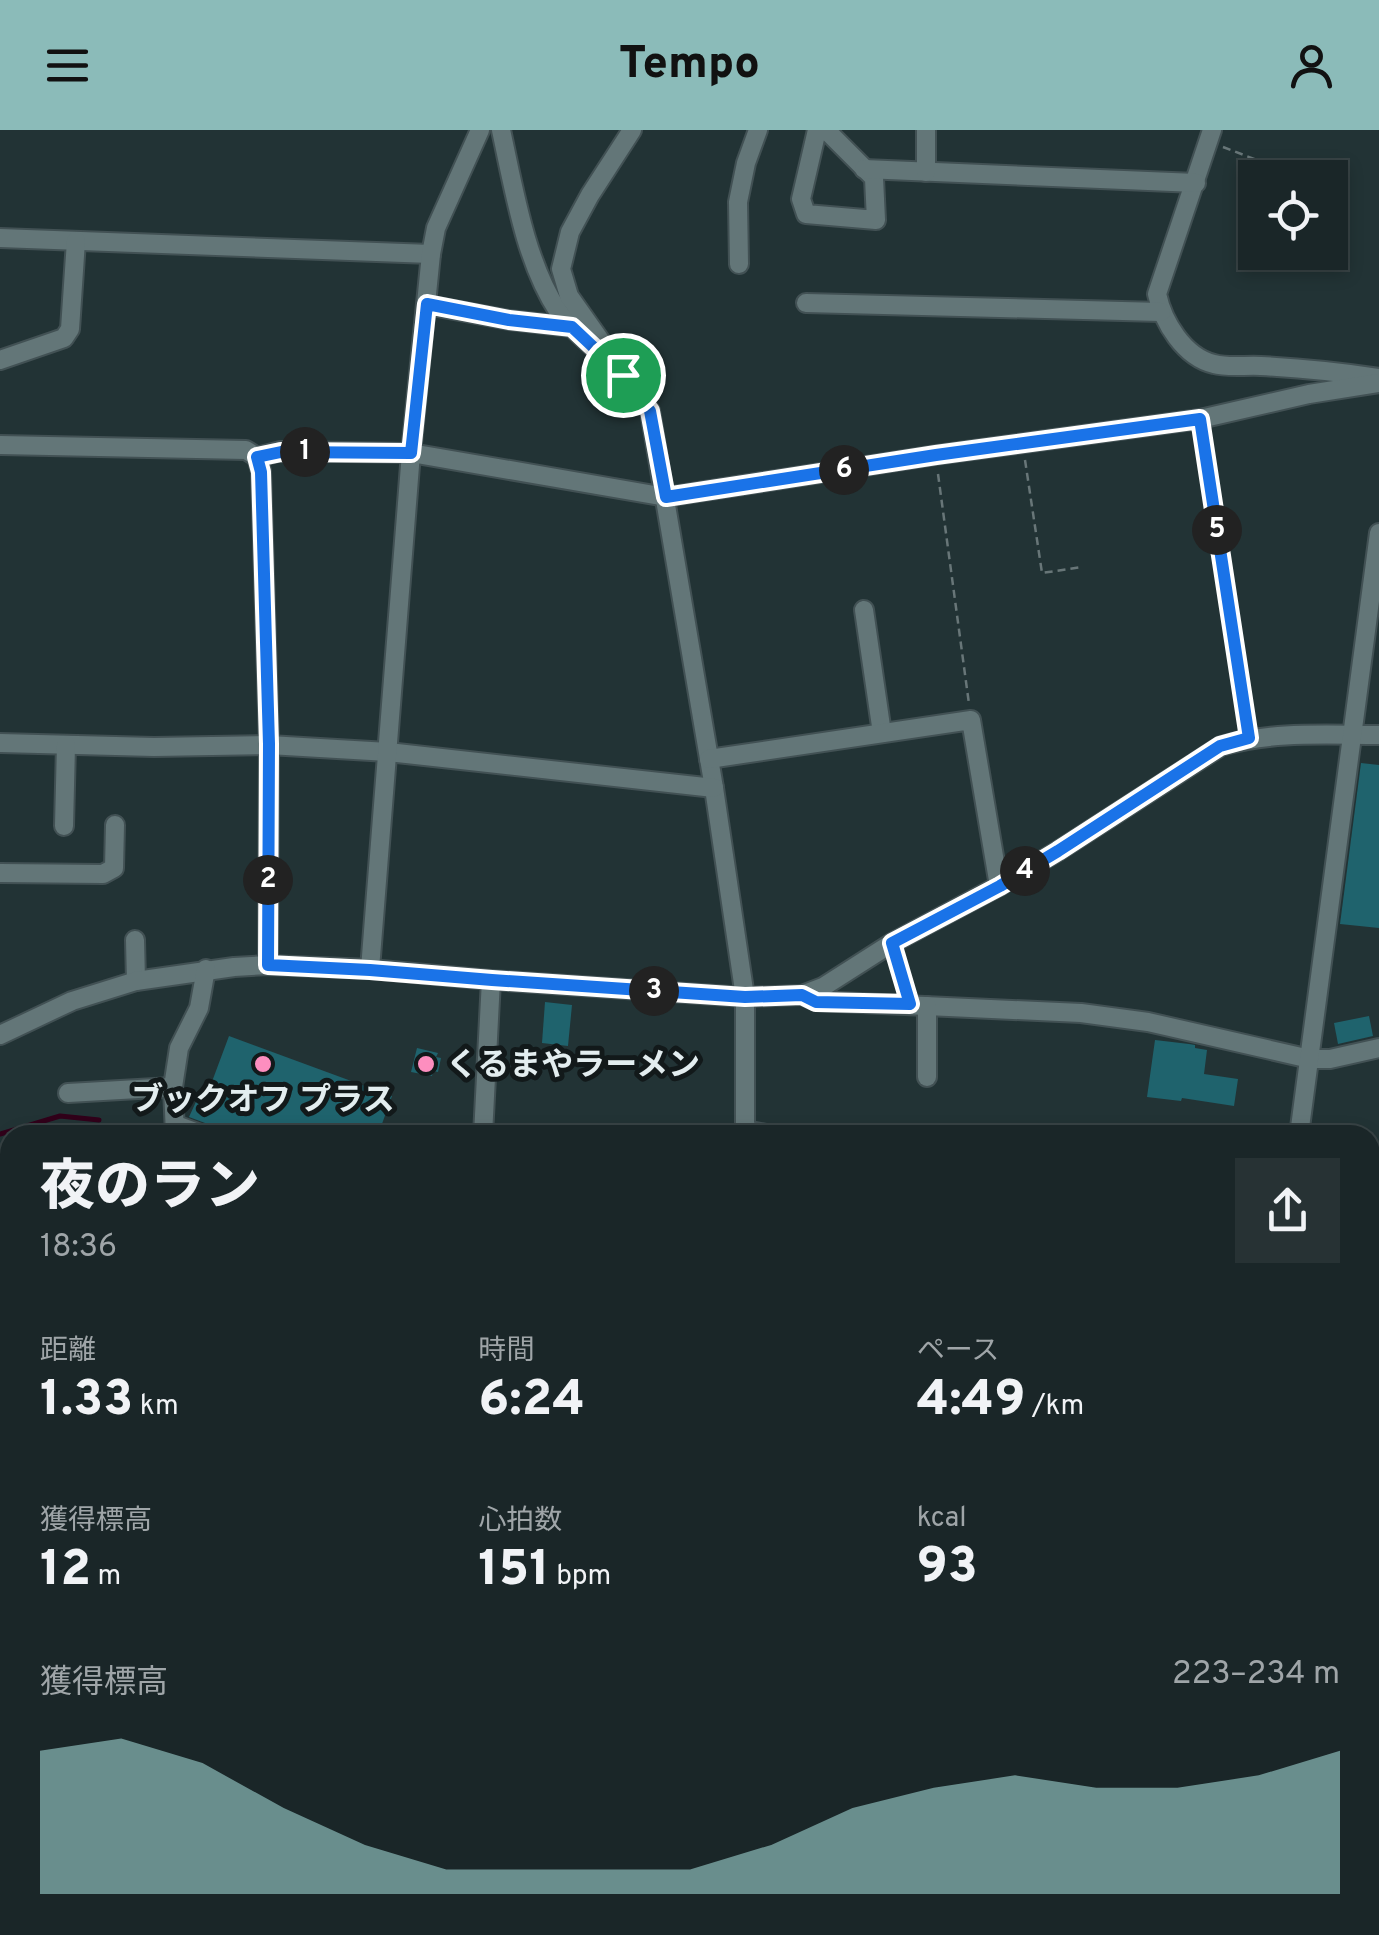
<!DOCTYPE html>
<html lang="ja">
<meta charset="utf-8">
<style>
body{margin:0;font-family:Overpass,"Noto Sans JP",sans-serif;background:#273234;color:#f1f3f6;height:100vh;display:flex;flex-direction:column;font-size:38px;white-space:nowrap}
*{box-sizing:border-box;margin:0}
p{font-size:32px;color:#9fa5a8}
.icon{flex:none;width:55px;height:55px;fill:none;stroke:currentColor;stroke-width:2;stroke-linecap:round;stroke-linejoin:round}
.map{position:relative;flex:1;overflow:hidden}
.side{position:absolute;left:0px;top:995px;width:1380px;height:810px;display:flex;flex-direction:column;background:#1a2628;border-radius:30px 30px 0 0;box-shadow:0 5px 15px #0003,0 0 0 2px #384345}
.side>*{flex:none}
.fabs{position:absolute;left:1238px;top:30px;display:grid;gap:20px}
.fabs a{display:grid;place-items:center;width:110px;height:110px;border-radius:0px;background:#1a2628;box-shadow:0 5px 15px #0003,0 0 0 2px #384345;font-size:50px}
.pin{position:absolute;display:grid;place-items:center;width:85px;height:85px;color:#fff;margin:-42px;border:5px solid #fff;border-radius:50%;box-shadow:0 2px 10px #0007}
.km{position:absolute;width:50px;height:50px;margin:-25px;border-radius:50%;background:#222;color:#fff;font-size:28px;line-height:50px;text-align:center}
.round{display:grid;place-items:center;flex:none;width:105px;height:105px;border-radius:0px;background:#273234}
.head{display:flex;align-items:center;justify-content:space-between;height:170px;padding:0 40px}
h1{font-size:55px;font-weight:800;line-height:75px}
.figures{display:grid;grid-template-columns:repeat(3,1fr);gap:15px;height:170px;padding:10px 40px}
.figures div{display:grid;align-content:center}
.figures b{font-size:50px;font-weight:800}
.figures small{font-size:28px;font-weight:400}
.figures p{font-size:28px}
.chart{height:280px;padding:20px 40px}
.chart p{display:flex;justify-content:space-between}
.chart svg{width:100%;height:180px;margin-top:10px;fill:#8bbbb9;opacity:.7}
header{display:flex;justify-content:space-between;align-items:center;height:130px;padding:0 40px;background:#8bbbb9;color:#111;font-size:45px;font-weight:800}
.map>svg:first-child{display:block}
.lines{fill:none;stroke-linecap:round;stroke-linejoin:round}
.stream{stroke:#31001a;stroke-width:5}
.building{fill:#1f636d}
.minor-casing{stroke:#425154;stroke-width:22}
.highway-casing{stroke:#425154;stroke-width:30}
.path{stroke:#687678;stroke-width:2.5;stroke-dasharray:8 5;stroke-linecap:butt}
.minor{stroke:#637678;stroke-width:18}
.highway{stroke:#29adbd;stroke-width:25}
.route-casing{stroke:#fff;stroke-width:20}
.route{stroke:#1a73e8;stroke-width:12}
.poi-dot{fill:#fd8ebf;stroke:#12191a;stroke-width:4}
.labels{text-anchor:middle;stroke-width:10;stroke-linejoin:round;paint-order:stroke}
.poi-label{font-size:32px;font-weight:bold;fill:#e3edef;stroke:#12191a;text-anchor:start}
</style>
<header><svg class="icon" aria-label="menu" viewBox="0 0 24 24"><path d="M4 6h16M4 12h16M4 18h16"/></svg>Tempo<svg class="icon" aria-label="person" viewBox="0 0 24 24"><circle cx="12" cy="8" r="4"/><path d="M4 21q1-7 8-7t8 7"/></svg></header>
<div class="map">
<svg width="1379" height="1805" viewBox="0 0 1379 1805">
<rect width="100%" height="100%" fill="#223335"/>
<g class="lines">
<!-- stream -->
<g class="stream">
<path d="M0,1004L60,986L99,990"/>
<path d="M1370,1098L1379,1095"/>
</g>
</g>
<!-- building -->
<g class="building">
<path d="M1361,633L1379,635V798L1340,794Z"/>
<path d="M545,872L572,875L568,916L542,913Z"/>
<path d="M1369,886L1373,906L1338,914L1334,893Z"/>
<path d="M229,906L392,966L378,1005H237L189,987L200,963L207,965Z"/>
<path d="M1155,910L1189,914L1195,915V918L1207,920L1204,944L1238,949L1234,976L1182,968L1181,971L1147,967Z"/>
<path d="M417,918L438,923L436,927L441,928L438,942L433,941L432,946L411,942Z"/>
</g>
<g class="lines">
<defs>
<g id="minor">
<path d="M501,0C514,59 525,131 558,181C568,196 584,208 597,221"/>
<path d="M632,0L590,65L570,102L561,139L569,166L650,281L714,658L745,867V1005"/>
<path d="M817,0L801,69L806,84L876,90L874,48L826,0"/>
<path d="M1212,0L1157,164C1163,192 1184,227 1214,234C1228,238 1246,235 1261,236C1300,238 1340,242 1379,248"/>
<path d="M864,39L1196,53"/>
<path d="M926,42V0"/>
<path d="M0,108L431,124"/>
<path d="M739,134L738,72L746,33L758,0"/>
<path d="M806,173L1161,182"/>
<path d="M427,175L509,190L572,197"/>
<path d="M0,230L64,208L70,199L76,111"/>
<path d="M0,315L246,320L257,327L261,341L269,615L268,835"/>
<path d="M257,327L281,321L411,323L666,367L936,325L1200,289L1309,264L1379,253"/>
<path d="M864,480L882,603"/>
<path d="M0,613L154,617L269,615L388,622L714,658"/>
<path d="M709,629L971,590L999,756"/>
<path d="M64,696L66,615"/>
<path d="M0,743L103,744L114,738L115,695"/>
<path d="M135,810L136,851"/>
<path d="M370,839L411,323L431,124L436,98L480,0"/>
<path d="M802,865L816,871L1081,883L1148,892L1310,929H1330L1379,918"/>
<path d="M927,876V947"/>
<path d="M0,905L72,871L136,851L234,837L268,835L370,839L491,850L745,867L802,865L823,857L892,813L999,756L1058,721L1221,616C1274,601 1324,605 1379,605"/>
<path d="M68,963L173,957"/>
<path d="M176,995L203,1005"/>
<path d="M745,1000L771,1005"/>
<path d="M175,1005L173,957L179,918L199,878L206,839"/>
<path d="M483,1005L491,850"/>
<path d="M1299,1005L1379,403"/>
<path d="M0,1096L10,1099"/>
<path d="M1370,1182L1379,1185"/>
<path d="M0,1192L10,1196"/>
<path d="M0,1334L10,1337"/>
<path d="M0,1454L10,1438"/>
<path d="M0,1515L10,1516"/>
<path d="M0,1788L10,1789"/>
<path d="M55,1795L136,1805"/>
<path d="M390,1805L391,1795"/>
<path d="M539,1805L540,1795"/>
<path d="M664,1805L665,1795"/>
<path d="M729,1805V1795"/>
<path d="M1019,1805L1020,1795"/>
<path d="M1202,1805L1203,1795"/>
</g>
<g id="highway">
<path d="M1370,1045L1379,1043"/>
<path d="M1370,1070L1379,1068"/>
<path d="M0,1575L10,1571"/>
<path d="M0,1605L10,1601"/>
</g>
</defs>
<!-- minor casing -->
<use href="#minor" class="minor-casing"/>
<!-- highway casing -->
<use href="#highway" class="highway-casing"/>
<!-- path -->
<g class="path">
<path d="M1223,17L1275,37L1335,42L1340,62"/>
<path d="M1203,308L1247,592"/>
<path d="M1025,330L1042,443L1082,437"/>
<path d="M938,344L969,574"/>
<path d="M897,833L905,858"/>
<path d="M1370,1566L1379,1567"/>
</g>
<!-- minor -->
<use href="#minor" class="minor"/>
<!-- highway -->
<use href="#highway" class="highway"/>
</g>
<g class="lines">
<defs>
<path id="route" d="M427,174L509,190L572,197L623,245L650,281L666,367L936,325L1200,289L1249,608L1220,616L1058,721L1000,756L892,813L910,874L816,872L802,865L745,867L492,850L370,840L268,835L269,614L261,342L257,327L281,322L411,323Z"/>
</defs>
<!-- route casing -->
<use href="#route" class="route-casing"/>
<!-- route -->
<use href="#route" class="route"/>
</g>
<!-- markers -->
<g class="poi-dot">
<circle cx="263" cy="934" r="10"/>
<circle cx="426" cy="934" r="10"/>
</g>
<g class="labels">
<!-- poi labels -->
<g class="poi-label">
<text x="446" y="945">くるまやラーメン</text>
<text x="263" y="980" text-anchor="middle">ブックオフ プラス</text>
</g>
</g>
</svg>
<div class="fabs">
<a><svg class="icon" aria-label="locate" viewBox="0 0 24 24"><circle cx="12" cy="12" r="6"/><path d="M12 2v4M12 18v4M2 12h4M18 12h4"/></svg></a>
</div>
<div class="pin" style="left:623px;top:245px;background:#1e9e55"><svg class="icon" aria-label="arrive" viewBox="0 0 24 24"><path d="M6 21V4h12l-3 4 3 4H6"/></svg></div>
<b class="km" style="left:305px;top:322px">1</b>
<b class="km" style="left:268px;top:750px">2</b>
<b class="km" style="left:654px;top:861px">3</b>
<b class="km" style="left:1025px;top:741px">4</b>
<b class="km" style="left:1217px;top:400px">5</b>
<b class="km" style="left:844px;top:340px">6</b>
<section class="side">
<div class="head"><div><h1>夜のラン</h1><p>18:36</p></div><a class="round"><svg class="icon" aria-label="share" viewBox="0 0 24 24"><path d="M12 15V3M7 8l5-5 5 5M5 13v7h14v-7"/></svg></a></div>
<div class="figures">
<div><p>距離</p><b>1.33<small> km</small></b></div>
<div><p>時間</p><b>6:24</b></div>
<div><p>ペース</p><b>4:49<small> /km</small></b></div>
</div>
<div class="figures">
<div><p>獲得標高</p><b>12<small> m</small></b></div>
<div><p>心拍数</p><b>151<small> bpm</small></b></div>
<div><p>kcal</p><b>93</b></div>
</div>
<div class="chart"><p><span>獲得標高</span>223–234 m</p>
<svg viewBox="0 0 160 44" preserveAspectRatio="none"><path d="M0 44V9L10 6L20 12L30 23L40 32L50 38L60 38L70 38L80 38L90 32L100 23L110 18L120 15L130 18L140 18L150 15L160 9V44z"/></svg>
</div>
</section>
</div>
